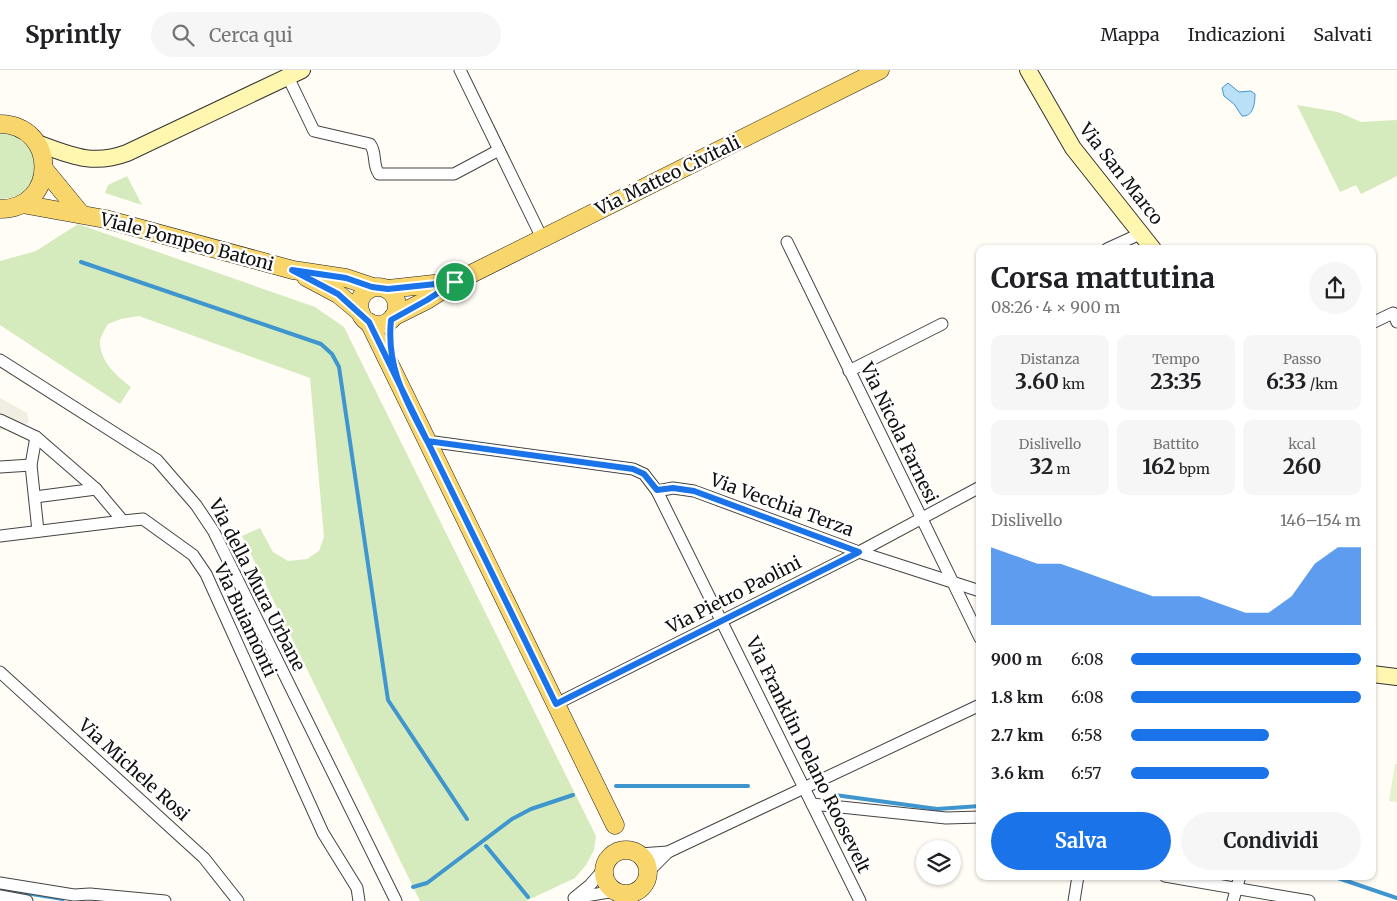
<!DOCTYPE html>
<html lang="it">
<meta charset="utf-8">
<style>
body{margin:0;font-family:Merriweather,serif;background:#f6f6f6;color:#202124;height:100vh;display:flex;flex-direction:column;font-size:19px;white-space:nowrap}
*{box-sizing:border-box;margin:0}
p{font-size:16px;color:#757577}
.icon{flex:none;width:28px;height:28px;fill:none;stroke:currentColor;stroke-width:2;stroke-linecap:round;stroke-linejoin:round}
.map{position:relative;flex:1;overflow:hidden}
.drawer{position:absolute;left:976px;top:175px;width:400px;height:635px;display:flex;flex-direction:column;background:#fff;border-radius:10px;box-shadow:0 1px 4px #0004}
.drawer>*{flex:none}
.fabs{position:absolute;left:916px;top:770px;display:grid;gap:10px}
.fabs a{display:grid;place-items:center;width:45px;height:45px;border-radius:50%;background:#fff;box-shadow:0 1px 4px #0004;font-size:25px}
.pin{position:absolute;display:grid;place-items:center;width:42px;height:42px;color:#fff;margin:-21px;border:2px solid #fff;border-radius:50%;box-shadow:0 1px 5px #0007}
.round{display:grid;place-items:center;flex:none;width:52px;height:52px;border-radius:26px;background:#f6f6f6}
.summary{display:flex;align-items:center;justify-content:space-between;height:85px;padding:0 15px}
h1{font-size:28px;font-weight:700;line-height:38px}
.stats{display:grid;grid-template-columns:repeat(3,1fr);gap:8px;height:85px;padding:5px 15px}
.stats div{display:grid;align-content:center;border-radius:10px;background:#f6f6f6;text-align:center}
.stats b{font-size:21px;font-weight:700}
.stats small{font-size:14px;font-weight:400}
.stats p{font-size:14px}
.chart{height:140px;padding:10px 15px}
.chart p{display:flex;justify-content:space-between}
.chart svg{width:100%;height:90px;margin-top:5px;fill:#1a73e8;opacity:.7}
.cta{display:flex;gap:10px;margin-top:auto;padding:10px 15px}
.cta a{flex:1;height:58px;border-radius:30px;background:#1a73e8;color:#fff;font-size:20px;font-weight:700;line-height:58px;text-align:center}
.cta a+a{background:#f6f6f6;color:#202124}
ul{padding:0 15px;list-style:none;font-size:16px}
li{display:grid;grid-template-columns:80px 60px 1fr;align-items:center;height:38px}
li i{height:12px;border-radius:6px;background:#1a73e8}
header{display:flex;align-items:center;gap:30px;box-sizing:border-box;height:70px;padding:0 25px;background:#fff;border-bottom:1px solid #e0e0e0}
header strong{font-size:24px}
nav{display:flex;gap:28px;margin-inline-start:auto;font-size:18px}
.search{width:350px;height:45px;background:#f6f6f6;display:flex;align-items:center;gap:12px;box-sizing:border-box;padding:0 18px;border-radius:28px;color:#757577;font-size:19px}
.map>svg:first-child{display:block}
.green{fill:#d5ebbd}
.pitch{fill:#e6f2cf}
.plaza{fill:#f1ede2}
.water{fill:#b9e0f7;stroke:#3f96cf}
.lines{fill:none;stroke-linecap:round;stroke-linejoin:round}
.stream{stroke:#3f96cf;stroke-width:4}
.street-casing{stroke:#444;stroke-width:13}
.secondary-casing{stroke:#333;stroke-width:18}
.primary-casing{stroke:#222;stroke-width:19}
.street{stroke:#fff;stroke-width:11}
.secondary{stroke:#fff6b0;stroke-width:16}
.primary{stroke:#f9d66b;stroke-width:18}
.route-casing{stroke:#fff;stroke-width:10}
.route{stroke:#1a73e8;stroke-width:6}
.labels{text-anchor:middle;stroke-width:5;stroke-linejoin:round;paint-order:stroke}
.street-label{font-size:18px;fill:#111;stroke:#fff}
</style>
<header>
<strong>Sprintly</strong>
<div class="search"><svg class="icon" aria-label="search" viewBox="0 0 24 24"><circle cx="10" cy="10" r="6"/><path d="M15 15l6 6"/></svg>Cerca qui</div>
<nav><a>Mappa</a><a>Indicazioni</a><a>Salvati</a></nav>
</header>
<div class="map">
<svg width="1397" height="831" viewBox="0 0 1397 831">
<rect width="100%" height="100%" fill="#fffdf5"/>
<!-- green -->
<g class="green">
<path d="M1297,35L1338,42L1361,52L1397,50V106L1361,124L1356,115L1340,122Z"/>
<path d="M0,64C46,64 46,129 0,129Z"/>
<path d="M127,106L142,135L105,123L108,115Z"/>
<path d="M78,154L315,237L344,257L596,766L594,780L586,795L575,808L526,831H420L242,466L260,458L273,482L288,491L307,489L319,481L324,467L310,308L139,246L121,249L108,254C105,259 100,267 100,272C100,292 117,306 131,317L120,334L0,255V191L36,181Z"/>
</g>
<!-- pitch -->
<path class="pitch" d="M1395,694H1397V732L1389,731Z"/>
<!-- plaza -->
<path class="plaza" d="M0,328L27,343L29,352L19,359L0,360Z"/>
<!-- water -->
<path class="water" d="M1228,13L1239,22L1251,21L1255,24C1255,34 1253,47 1242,46L1234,34L1224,26L1222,18Z"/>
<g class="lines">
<!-- stream -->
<g class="stream">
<path d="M81,192L321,274L332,284L339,297L388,630L467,749"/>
<path d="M616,716H748"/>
<path d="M835,725L937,739L980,736"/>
<path d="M486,776L528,827"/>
<path d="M1332,806L1397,828"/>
<path d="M413,817L427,813L435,807L512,749L531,739L573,725"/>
<path d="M0,819L63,829"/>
</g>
<defs>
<g id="street">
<path d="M460,0L542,168"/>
<path d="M288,7L314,61L370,74C377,83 372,95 379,104H454L499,80"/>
<path d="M787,172L980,568"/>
<path d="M1107,179L1142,163"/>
<path d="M1372,253L1393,243L1397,252"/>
<path d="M0,290L157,390L196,435L214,462L396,831"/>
<path d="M849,301L942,254"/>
<path d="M0,350L36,367L96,419L123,451L143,449L193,485L206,504L323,763L357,818L359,831"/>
<path d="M36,367L31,395L38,461"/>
<path d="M427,371L633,399L644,404L657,421L860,831"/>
<path d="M0,397L31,395"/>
<path d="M657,421L673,418L694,421L859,482L980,521"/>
<path d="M35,427L96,419"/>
<path d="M0,466L123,451"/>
<path d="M0,602L204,788L238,831"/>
<path d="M556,634L859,482L980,417"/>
<path d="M812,734L946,748L980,747"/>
<path d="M668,782L980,635"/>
<path d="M639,784L668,782L648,802"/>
<path d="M605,798L590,815L574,828L615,821"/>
<path d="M1165,806L1309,831"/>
<path d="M0,813L74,825L90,824L165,831"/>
<path d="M0,826L27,831"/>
<path d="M1074,831L1078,806"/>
<path d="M1233,831L1240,806"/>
</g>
<g id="secondary">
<path d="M1028,0L1073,78L1153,179"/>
<path d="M37,73C70,85 92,96 127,83L302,0"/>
<path d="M1372,604L1397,607"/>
</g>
<g id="primary">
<path d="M0,54C58,55 58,139 0,139"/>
<path d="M44,99L81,144"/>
<path d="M22,134L105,149L293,200L346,208L373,217"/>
<path d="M306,207L338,224L361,243"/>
<circle cx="378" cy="236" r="19"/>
<path d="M388,219L452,212"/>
<path d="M393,247L427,230L455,212L880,0"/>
<path d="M369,252L615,755"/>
<circle cx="626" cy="802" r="22"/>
</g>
</defs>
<!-- street casing -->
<use href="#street" class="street-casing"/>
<!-- secondary casing -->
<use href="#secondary" class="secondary-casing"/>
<!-- primary casing -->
<use href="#primary" class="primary-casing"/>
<!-- street -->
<use href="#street" class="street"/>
<!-- secondary -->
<use href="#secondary" class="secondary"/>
<!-- primary -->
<use href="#primary" class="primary"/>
</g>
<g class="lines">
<defs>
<path id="route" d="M455,212L388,219L372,217L346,208L292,200L338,224L369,252L556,634L859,482L694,421L673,418L657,420L644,404L633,399L427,371C406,330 386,298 391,250L427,230L455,212"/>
</defs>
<!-- route casing -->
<use href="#route" class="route-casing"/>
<!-- route -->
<use href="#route" class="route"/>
</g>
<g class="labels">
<!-- street labels -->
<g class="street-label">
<text transform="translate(1121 104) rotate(52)" y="6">Via San Marco</text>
<text transform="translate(668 106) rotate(-26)" y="6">Via Matteo Civitali</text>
<text transform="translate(187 172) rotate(15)" y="6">Viale Pompeo Batoni</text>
<text transform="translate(899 363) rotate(64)" y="6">Via Nicola Farnesi</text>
<text transform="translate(782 435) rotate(20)" y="6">Via Vecchia Terza</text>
<text transform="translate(257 515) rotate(63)" y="6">Via della Mura Urbane</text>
<text transform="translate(734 525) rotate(-27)" y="6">Via Pietro Paolini</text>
<text transform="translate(245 550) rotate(65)" y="6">Via Buiamonti</text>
<text transform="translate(808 685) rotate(64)" y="6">Via Franklin Delano Roosevelt</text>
<text transform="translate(134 700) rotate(42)" y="6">Via Michele Rosi</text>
</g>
</g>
</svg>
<div class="fabs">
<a><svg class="icon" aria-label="layers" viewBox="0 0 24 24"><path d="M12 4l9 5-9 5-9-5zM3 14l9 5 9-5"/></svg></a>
</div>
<div class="pin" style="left:455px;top:212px;background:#1e9e55"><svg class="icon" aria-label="arrive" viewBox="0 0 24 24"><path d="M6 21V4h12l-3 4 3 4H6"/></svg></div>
<section class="drawer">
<div class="summary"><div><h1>Corsa mattutina</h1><p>08:26 · 4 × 900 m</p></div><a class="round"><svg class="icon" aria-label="share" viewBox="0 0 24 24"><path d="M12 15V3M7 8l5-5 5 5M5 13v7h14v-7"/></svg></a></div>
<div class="stats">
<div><p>Distanza</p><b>3.60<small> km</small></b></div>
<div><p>Tempo</p><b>23:35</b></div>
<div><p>Passo</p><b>6:33<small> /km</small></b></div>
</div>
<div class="stats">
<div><p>Dislivello</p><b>32<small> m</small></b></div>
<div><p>Battito</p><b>162<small> bpm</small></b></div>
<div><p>kcal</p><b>260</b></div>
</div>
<div class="chart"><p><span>Dislivello</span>146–154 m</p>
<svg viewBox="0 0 160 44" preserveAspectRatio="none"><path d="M0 44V6L10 10L20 14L30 14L40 18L50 22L60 26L70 30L80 30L90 30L100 34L110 38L120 38L130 30L140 14L150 6L160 6V44z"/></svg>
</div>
<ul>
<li><b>900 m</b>6:08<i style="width:100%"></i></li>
<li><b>1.8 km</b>6:08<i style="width:100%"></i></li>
<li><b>2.7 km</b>6:58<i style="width:60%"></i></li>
<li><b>3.6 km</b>6:57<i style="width:60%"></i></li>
</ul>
<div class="cta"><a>Salva</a><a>Condividi</a></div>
</section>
</div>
